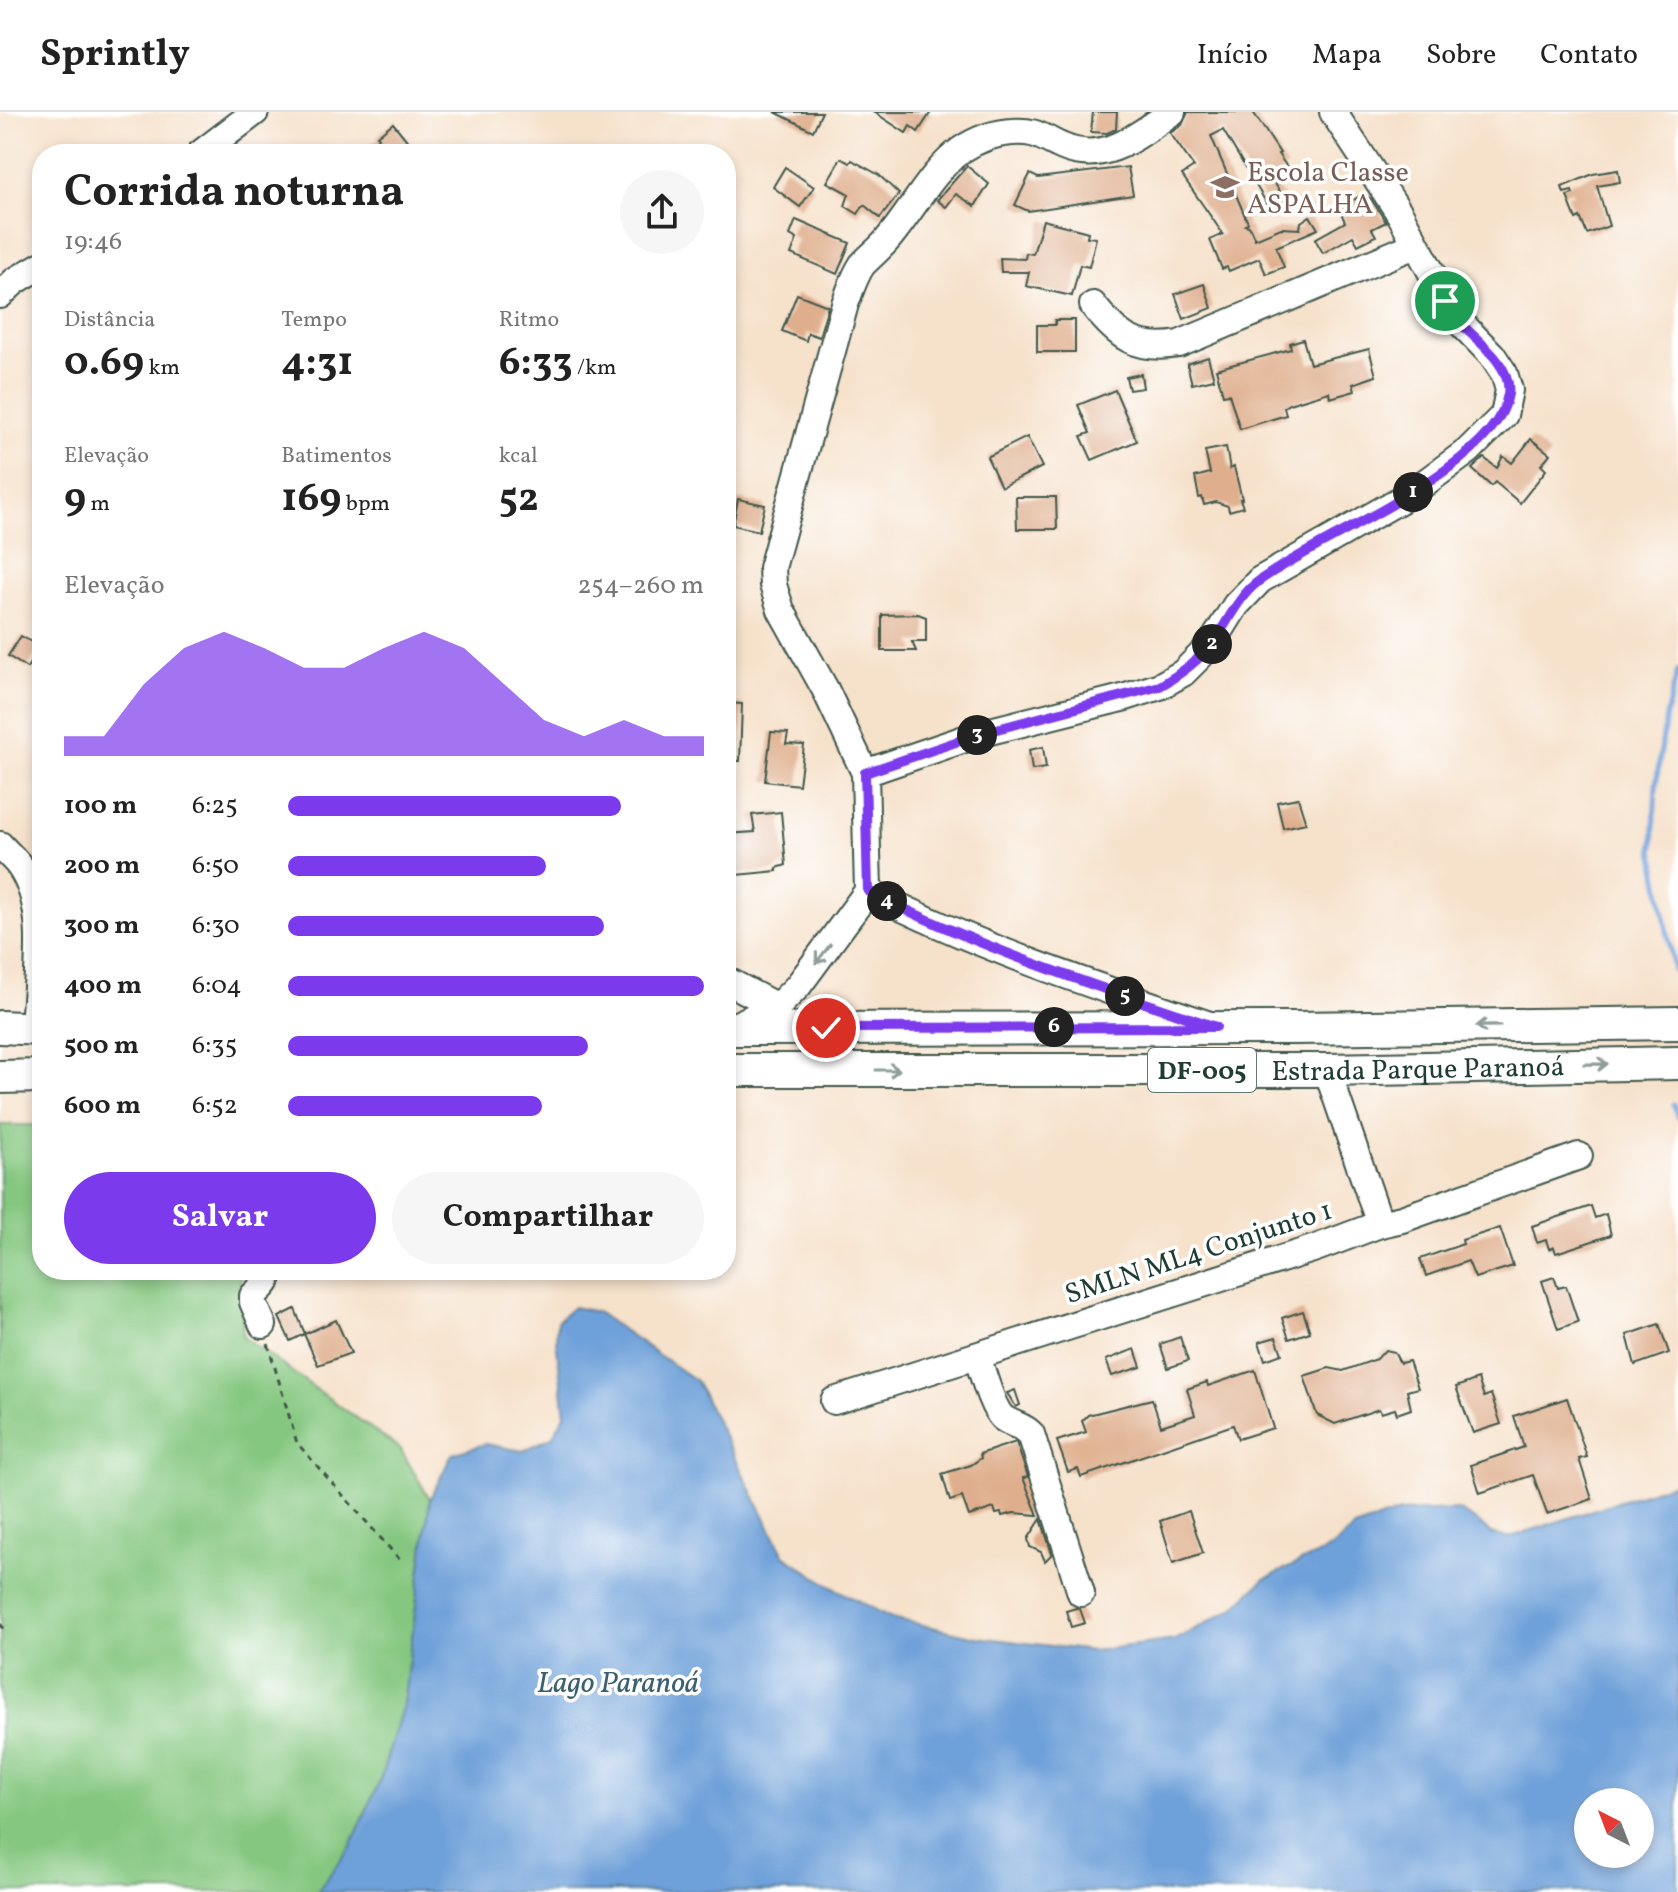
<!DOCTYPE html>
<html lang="pt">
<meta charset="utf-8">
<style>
body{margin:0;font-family:Vollkorn,serif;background:#f6f6f6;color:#222;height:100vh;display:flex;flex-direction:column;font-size:30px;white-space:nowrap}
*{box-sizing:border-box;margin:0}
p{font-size:26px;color:#767676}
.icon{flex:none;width:44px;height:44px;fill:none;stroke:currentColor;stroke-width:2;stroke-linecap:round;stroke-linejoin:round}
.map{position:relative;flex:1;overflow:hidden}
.details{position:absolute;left:32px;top:32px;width:704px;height:1136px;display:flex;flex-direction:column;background:#fff;border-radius:32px;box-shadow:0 4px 12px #0003}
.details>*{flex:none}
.needle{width:52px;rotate:318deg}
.fabs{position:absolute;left:1574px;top:1676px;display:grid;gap:16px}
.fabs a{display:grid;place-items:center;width:80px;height:80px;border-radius:50%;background:#fff;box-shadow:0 4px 12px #0003;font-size:40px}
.pin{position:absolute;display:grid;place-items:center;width:68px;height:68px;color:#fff;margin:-34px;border:4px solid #fff;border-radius:50%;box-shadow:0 2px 8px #0007}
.km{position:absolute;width:40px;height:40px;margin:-20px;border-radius:50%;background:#222;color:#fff;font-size:22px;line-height:40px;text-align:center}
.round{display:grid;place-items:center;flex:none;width:84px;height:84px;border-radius:42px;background:#f6f6f6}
.headline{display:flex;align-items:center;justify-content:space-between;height:136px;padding:0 32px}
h1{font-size:44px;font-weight:700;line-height:60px}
.metrics{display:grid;grid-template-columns:repeat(3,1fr);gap:12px;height:136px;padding:8px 32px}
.metrics div{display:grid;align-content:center}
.metrics b{font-size:40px;font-weight:700}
.metrics small{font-size:22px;font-weight:400}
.metrics p{font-size:22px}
.chart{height:224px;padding:16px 32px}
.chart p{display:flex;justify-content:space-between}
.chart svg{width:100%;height:144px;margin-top:8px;fill:#7c3aed;opacity:.7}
.action{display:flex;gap:16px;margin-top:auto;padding:16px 32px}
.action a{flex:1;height:92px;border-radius:48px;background:#7c3aed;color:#fff;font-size:32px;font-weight:700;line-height:92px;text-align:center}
.action a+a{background:#f6f6f6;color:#222}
ul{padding:0 32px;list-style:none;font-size:26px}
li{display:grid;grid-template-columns:128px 96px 1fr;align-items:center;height:60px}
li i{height:20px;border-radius:10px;background:#7c3aed}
header{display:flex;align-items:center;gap:48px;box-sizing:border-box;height:112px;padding:0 40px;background:#fff;border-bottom:2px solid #e0e0e0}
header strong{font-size:38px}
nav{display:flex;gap:44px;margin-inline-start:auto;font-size:28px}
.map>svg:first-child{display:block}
.green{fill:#85c780;stroke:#52825a;stroke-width:2}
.water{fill:#6ea0d9;stroke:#466e86;stroke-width:2;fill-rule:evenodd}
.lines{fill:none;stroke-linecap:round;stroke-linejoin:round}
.stream{stroke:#6ea0d9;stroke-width:5}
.building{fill:#dfaf8d}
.minor-casing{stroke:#3f564a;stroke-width:30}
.major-casing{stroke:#3f564a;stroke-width:36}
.path{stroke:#3f564a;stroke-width:3;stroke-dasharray:6 6;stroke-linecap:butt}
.minor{stroke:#fff;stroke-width:26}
.major{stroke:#fff;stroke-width:32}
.oneway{stroke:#8f9e9a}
.route-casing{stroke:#fff;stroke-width:16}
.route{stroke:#7c3aed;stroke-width:10}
.labels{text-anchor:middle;stroke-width:7;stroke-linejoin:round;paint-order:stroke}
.shield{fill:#fff;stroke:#627771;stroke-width:2}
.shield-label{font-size:26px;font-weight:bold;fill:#1f3d34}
.education-label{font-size:28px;fill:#785e54;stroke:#fff;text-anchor:start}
.street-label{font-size:28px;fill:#1f3d34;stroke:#fff}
.water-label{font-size:30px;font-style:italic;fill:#3b606e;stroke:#fff}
</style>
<header>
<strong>Sprintly</strong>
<nav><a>Início</a><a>Mapa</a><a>Sobre</a><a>Contato</a></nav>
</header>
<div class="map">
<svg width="1678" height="1780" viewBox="0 0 1678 1780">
<rect width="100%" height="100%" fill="#fff"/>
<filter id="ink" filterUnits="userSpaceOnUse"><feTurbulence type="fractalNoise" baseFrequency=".0125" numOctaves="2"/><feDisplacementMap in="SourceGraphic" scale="16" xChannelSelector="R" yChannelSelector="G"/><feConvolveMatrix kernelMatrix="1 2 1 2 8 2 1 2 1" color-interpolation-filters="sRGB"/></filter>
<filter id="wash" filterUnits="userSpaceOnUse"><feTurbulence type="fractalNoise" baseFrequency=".006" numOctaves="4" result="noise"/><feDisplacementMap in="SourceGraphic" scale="32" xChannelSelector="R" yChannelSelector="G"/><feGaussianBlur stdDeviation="1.8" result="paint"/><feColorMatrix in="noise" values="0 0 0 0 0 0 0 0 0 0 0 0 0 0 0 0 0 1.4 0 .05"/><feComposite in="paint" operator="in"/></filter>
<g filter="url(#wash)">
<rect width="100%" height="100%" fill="#f6e1ca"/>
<!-- green -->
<path class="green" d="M0,1013H42V1158H240L243,1225L400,1337L430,1387L403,1593L380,1668L351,1734L317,1780H0Z"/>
<!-- water -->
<path class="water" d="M573,1195L597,1200L696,1269L784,1443L830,1474L891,1506L977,1525L1092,1539L1175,1528L1234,1496L1264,1467L1331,1436L1354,1416L1400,1400L1458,1398L1478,1410L1491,1422L1508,1426L1678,1370V1780H317L351,1734L380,1668L403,1593L430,1387L452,1342L485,1332L523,1339L552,1325L565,1303L556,1228L557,1209ZM1588,1690H1640V1742H1588Z"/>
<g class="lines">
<!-- stream -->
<g class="stream">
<path d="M1674,858L1653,737L1656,673L1666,603L1678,558"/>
<path d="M1673,992L1678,1005"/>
</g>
</g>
<g id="blocks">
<!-- building -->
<g class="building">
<path d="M775,0H822L813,19Z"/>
<path d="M874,0H931L918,20L910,14L906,21Z"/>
<path d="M1093,0H1117L1116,17L1107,21L1091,20Z"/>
<path d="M1188,0H1253L1280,41L1278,42L1287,55L1280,60L1283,64L1274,70L1285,88L1270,97L1223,18L1211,24L1248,111L1245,113L1249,114L1255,127L1281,116L1300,117L1301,110L1310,104L1318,117L1276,135L1284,155L1266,162L1259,146L1229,159L1227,155L1222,157L1210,128L1223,122L1182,63L1194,55L1170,21L1182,13Z"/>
<path d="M393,11L418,42H359L379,26L377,24Z"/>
<path d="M841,46L850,51L852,48L879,63L899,82L880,106L864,93L858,102L845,94L849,82L827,70Z"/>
<path d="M967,54L989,72L975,94L956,82L946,95L937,88Z"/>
<path d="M785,55L814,75L800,95L773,75Z"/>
<path d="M1128,55L1133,83L1028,99L1015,93L1030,62L1038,66Z"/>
<path d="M1618,58L1620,70L1597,74L1609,114L1587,122L1580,105L1576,107L1567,84L1573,82L1572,79L1564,81L1562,75L1593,62Z"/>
<path d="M1364,82L1371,87L1386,110L1372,117L1376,124L1358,133L1353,124L1323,141L1315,127L1345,110L1339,96Z"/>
<path d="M796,108L850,131L837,162L791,142L797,127L790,123Z"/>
<path d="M1043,108L1088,120L1087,125L1096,126L1089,155L1080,153L1072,184L1026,174L1029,160H1001L1000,146L1025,147L1026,141L1033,142Z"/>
<path d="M1204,172L1212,196L1184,207L1175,182Z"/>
<path d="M797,182L828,194L819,225L808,221L806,229L782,219Z"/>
<path d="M1055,208H1075V240H1037V213H1055Z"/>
<path d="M1303,227L1310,252L1369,237L1376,264L1353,272L1355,279L1330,286L1329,280L1289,292L1284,295L1286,303L1240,317L1229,282L1223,283L1216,257L1291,237L1290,231Z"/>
<path d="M1208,245L1214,267L1192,272L1187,252Z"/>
<path d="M1141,262L1143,276L1129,278L1126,265Z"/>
<path d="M1115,278L1137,329L1092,348L1081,324L1090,321L1078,293Z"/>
<path d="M1027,325L1042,355L1001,375L987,345Z"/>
<path d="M1531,327L1550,342L1541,353L1546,358L1520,391L1495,370L1491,374L1472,357L1484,346L1497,356L1503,344L1512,351Z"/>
<path d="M1226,335L1230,357L1234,355L1242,387H1240L1243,395L1229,399L1228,394L1216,390L1204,393L1202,385L1199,386L1195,365L1210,361L1205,339Z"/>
<path d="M1016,385H1056L1057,417H1017Z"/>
<path d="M738,387L765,393L759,419L733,413Z"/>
<path d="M918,502L926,505V530H912L916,539H882V503Z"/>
<path d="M21,524L40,535L27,556L8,544Z"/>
<path d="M726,591L742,592L740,649H726Z"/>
<path d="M771,620L788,621L786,632L804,633L799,673L765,669Z"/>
<path d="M1043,635L1046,656L1032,658L1029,638Z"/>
<path d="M1298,686L1306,711L1283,716L1277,690Z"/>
<path d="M781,700L786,753L777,756V759L726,764V722L755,720L752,703Z"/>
<path d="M1591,1094L1595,1106L1606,1102L1611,1123L1556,1141L1554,1135L1549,1137L1546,1128L1537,1131L1532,1114Z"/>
<path d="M1500,1116L1513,1154L1475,1166L1468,1149L1426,1164L1420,1147L1463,1132L1462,1128Z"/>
<path d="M1554,1165L1558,1176L1566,1174L1578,1210L1558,1217L1542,1169Z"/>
<path d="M295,1197L305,1222L336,1208L351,1241L318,1253L304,1222L290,1229L279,1205Z"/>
<path d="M1303,1199L1310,1220L1289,1227L1282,1206Z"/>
<path d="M1659,1212L1669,1241L1635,1253L1627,1223Z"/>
<path d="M1180,1225L1188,1249L1168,1256L1160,1232Z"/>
<path d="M1276,1225L1282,1242L1265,1248L1259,1230Z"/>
<path d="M1135,1237L1141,1255L1112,1264L1106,1248Z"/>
<path d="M1385,1238L1394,1240L1400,1251L1409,1249L1418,1276L1407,1279L1411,1297L1397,1302L1395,1297L1381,1301L1379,1297L1335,1312L1317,1303L1304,1264L1329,1256L1343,1259L1377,1247Z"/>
<path d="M1255,1258L1273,1316L1238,1327L1233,1313L1081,1365L1078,1357L1068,1360L1057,1329L1086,1320L1082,1309L1088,1303L1152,1287L1161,1314L1195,1303L1187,1277L1207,1270L1208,1274Z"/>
<path d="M1478,1267L1484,1285L1491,1282L1501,1312L1473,1321L1456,1275Z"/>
<path d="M1015,1278L1020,1293L1016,1295L1007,1281Z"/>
<path d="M1567,1286L1587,1345L1579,1347L1592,1387L1547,1402L1533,1363L1480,1381L1471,1353L1524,1335L1514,1304Z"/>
<path d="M1016,1330L1028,1365L1023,1366L1038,1403L1014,1401L1002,1404L1001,1401L996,1402L994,1396L969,1404L962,1385L950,1389L942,1362L971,1353L981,1346L980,1342Z"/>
<path d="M1189,1399L1203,1441L1173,1451L1160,1409Z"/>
<path d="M1041,1407L1052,1442L1045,1449L1041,1440L1030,1435L1028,1427Z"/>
<path d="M1076,1496L1080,1497L1085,1511L1071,1515L1066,1499Z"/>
</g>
</g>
</g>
<g filter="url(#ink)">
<use href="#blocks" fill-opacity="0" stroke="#3f564a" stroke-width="2"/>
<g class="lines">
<defs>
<g id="minor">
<path d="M200,42L255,0"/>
<path d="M0,183L15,169L42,153"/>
<path d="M1093,193C1118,225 1136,239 1179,232L1415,133"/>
<path d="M865,661L982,621L1126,585L1160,574L1183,561L1211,533L1236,493L1260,468L1407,384L1468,339L1504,303L1509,278L1504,261L1492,243L1456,206L1400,102L1333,0"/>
<path d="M0,733C7,741 16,748 21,756C50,800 36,867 34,917"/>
<path d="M868,779C977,835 1092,873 1207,912"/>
<path d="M726,868L777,895"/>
<path d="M732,915L777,895L798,874L868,779L865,661L825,577L781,498L773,473L772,456L845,192C850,179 854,165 862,153C870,144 880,137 888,127C912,99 931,60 961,38C976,28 994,21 1012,20C1037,18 1042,26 1063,35C1105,53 1138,23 1172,0"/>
<path d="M1327,958L1380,1112"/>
<path d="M263,1213L253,1190V1184C261,1175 271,1171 267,1158"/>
<path d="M977,1244C982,1258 992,1297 1003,1306C1012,1313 1023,1313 1031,1322L1081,1481"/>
<path d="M834,1289L1316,1136L1380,1112L1402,1107L1579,1044"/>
</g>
<g id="major">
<path d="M0,915L42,917"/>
<path d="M726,917L1296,916L1678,911"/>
<path id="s1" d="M726,958H1327L1678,951"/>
<path d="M0,965L42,964"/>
</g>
</defs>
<!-- minor casing -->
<use href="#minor" class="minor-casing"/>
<!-- major casing -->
<use href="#major" class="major-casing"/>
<!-- path -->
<g class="path">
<path d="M268,1232L297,1331L401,1449"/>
<path d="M0,1512L7,1520"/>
</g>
<!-- minor -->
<use href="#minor" class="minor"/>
<!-- major -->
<use href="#major" class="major"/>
</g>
<!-- one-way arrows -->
<defs><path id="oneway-shaft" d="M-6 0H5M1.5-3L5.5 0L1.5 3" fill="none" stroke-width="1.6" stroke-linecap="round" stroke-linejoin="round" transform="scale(2)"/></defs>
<g class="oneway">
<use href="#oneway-shaft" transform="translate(823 842) rotate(128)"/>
<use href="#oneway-shaft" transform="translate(1488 914) rotate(179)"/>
<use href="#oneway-shaft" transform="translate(1596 952) rotate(-1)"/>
<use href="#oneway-shaft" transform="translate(888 958)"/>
</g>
</g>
<g class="lines" filter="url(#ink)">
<defs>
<path id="route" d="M826,916L1216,915C1097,875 979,836 868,779L865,661L982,621L1160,574C1179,563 1197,550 1212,532C1228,511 1237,485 1259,469C1317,426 1497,356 1508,282C1513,253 1476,228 1458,209C1453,203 1449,195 1445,189"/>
</defs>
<!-- route casing -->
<use href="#route" class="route-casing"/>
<!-- route -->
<use href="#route" class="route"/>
</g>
<!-- icons -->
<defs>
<symbol id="school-bare" viewBox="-9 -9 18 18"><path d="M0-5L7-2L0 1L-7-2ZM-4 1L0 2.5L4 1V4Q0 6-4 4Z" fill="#8d6e63" stroke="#fff" stroke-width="2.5" paint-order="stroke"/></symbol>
</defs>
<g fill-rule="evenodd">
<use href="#school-bare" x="1205" y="55" width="40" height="40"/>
</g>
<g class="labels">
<!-- shield labels -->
<rect class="shield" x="1148" y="936" width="108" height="44" rx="6"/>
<g class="shield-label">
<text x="1202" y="967">DF-005</text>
</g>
<!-- education labels -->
<g class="education-label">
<text x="1247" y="69">Escola Classe<tspan x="1247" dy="32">ASPALHA</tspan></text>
</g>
<!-- street labels -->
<g class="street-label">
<text dy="10" stroke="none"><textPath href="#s1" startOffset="692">Estrada Parque Paranoá</textPath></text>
<text transform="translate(1198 1139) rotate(-18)" y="10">SMLN ML4 Conjunto 1</text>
</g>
<!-- water labels -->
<g class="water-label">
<text x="618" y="1580">Lago Paranoá</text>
</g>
</g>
</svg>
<div class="fabs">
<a><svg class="needle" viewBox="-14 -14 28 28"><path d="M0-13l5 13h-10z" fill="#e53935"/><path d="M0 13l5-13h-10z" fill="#767676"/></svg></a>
</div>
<div class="pin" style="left:1445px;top:189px;background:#1e9e55"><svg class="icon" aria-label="arrive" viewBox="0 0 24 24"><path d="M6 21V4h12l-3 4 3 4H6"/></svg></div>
<div class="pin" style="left:826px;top:916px;background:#d93025"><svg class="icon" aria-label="check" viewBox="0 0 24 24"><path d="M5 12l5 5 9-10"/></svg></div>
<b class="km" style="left:1413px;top:380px">1</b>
<b class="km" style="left:1212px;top:532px">2</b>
<b class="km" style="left:977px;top:623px">3</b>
<b class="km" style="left:887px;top:789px">4</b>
<b class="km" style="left:1125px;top:884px">5</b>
<b class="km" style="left:1054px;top:915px">6</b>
<section class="details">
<div class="headline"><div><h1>Corrida noturna</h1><p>19:46</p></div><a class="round"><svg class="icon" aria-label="share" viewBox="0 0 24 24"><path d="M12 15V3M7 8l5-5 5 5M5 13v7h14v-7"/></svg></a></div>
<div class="metrics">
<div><p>Distância</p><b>0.69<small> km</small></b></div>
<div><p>Tempo</p><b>4:31</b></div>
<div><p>Ritmo</p><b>6:33<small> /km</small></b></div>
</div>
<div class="metrics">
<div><p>Elevação</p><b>9<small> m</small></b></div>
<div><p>Batimentos</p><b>169<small> bpm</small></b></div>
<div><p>kcal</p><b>52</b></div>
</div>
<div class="chart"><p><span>Elevação</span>254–260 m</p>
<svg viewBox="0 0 160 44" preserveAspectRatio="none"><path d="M0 44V38L10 38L20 22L30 11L40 6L50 11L60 17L70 17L80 11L90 6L100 11L110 22L120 33L130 38L140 33L150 38L160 38V44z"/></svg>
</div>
<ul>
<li><b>100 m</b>6:25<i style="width:80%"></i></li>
<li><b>200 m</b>6:50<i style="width:62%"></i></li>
<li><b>300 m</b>6:30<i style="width:76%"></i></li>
<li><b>400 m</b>6:04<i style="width:100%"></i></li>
<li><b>500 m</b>6:35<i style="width:72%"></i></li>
<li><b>600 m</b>6:52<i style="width:61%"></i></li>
</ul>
<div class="action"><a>Salvar</a><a>Compartilhar</a></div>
</section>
</div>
